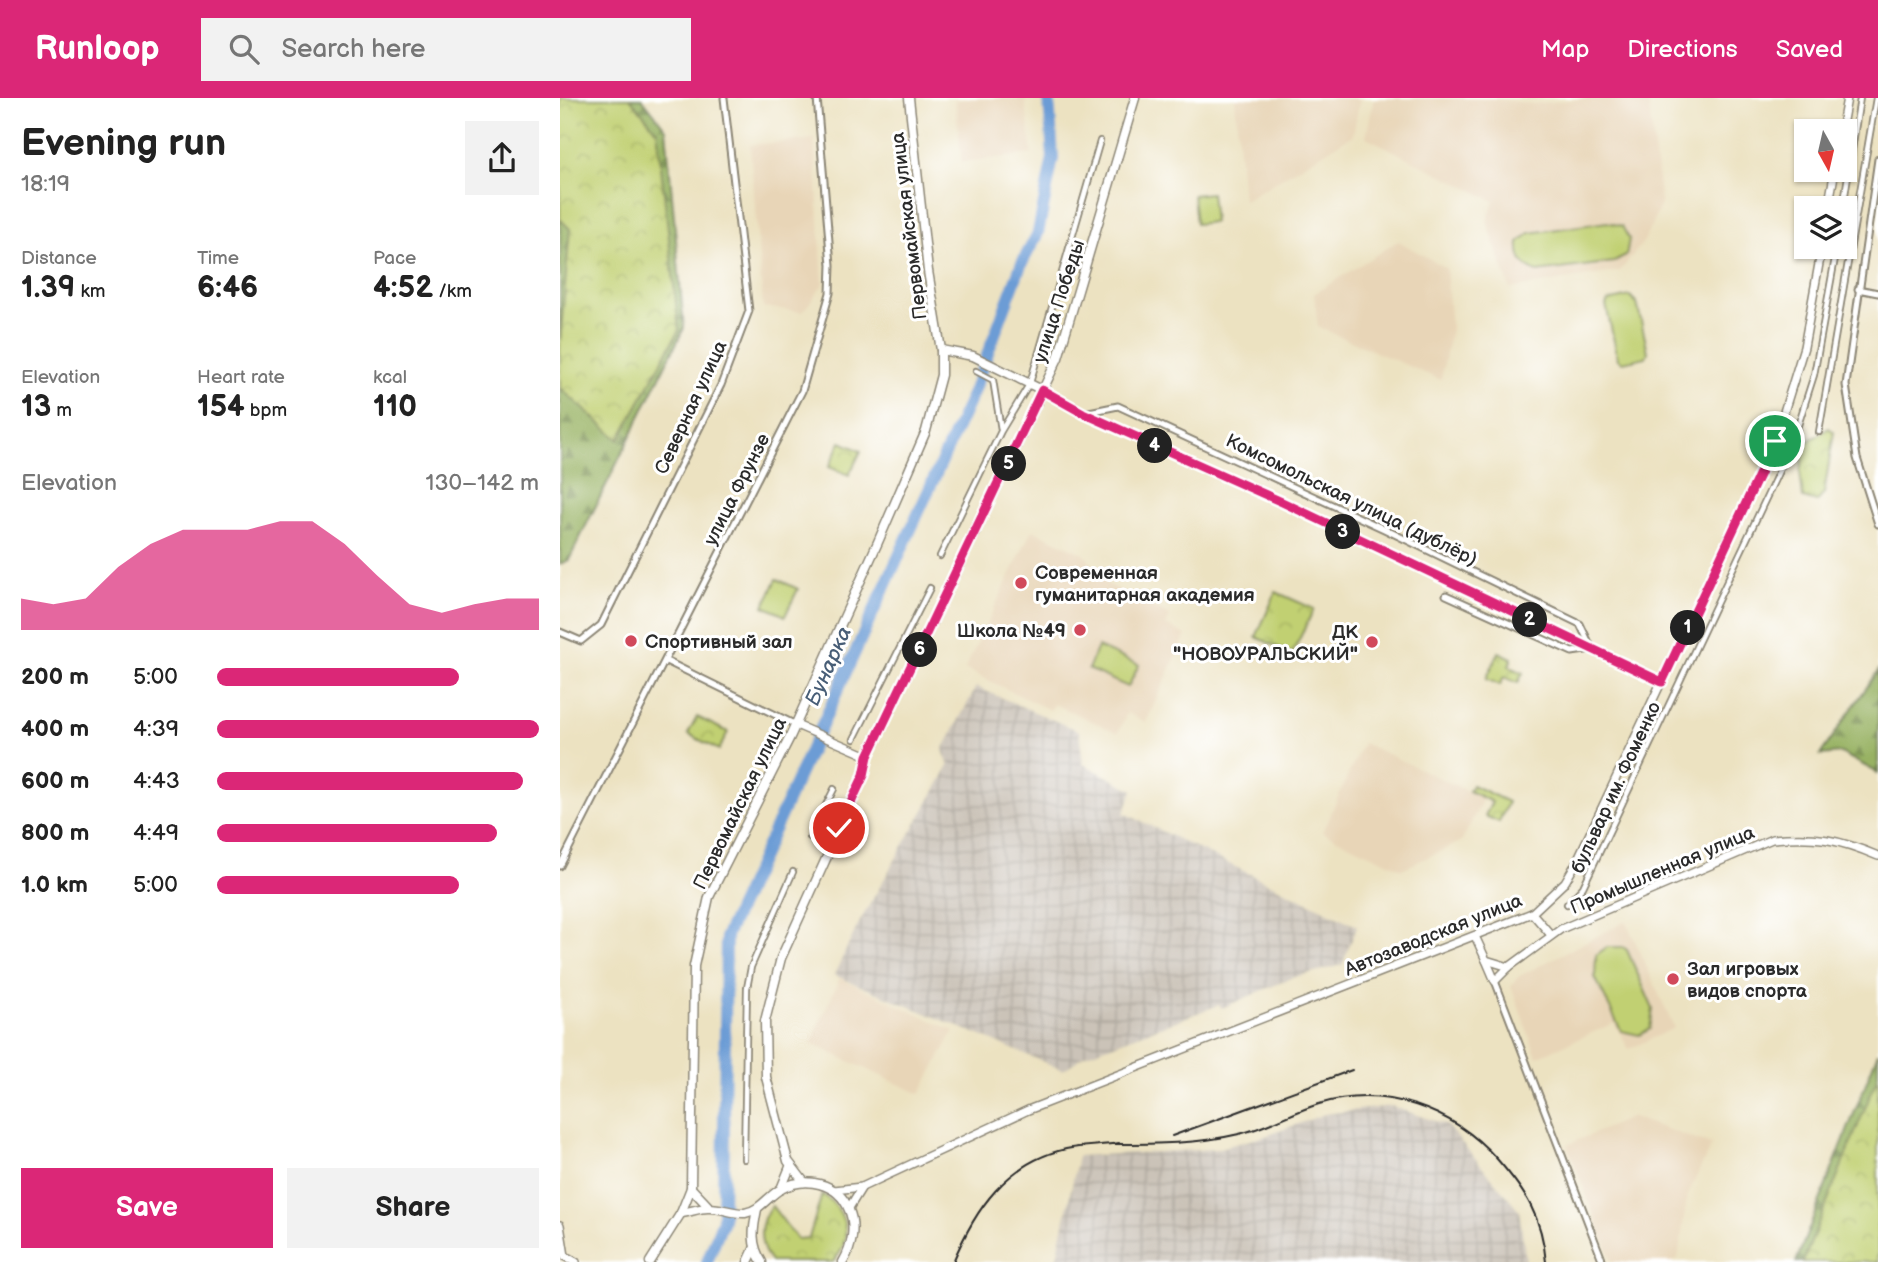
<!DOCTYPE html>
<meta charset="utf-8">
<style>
body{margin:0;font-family:"Balsamiq Sans",sans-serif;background:#f2f2f2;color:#222;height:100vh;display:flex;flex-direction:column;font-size:26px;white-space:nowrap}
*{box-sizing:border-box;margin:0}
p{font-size:23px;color:#767676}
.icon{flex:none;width:38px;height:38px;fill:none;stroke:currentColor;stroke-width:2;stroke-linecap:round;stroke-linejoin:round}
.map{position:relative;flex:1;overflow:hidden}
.panel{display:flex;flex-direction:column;background:#fff;width:560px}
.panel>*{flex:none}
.needle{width:46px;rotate:172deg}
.buttons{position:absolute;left:1234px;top:21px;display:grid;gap:14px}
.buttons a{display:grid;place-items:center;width:63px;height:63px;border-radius:0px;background:#fff;box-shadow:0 2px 5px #0004;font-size:35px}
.pin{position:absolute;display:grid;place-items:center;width:60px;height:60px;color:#fff;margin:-30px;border:4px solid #fff;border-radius:50%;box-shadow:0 2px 7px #0007}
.km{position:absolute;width:35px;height:35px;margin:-18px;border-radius:50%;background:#222;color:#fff;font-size:19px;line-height:35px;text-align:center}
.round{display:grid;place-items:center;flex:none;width:74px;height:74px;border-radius:0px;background:#f2f2f2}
.headline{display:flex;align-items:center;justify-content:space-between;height:119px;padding:0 21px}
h1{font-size:38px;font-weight:700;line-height:52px}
.figures{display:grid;grid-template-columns:repeat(3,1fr);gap:10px;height:119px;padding:7px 21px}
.figures div{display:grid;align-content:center}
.figures b{font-size:30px;font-weight:700}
.figures small{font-size:19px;font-weight:400}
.figures p{font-size:19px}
.chart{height:196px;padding:14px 21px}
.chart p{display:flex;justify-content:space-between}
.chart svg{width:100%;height:126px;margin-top:7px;fill:#db2777;opacity:.7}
.cta{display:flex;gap:14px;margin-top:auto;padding:14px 21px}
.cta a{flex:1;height:80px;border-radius:0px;background:#db2777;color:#fff;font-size:28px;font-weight:700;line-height:80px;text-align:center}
.cta a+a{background:#f2f2f2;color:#222}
ul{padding:0 21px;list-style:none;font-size:23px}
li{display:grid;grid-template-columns:112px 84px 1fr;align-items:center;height:52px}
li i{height:18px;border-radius:9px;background:#db2777}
header{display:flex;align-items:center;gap:42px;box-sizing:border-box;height:98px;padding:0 35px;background:#db2777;color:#fff}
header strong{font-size:33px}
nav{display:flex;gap:38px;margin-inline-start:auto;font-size:24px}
.search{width:490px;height:63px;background:#f2f2f2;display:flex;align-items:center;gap:18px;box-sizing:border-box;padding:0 24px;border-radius:0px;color:#767676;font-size:26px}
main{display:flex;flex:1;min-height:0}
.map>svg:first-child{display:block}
.built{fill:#e8d5b7}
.industrial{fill:url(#industrial-grid)}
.forest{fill:url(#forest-firs);stroke:#626e48;stroke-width:2}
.park{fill:url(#park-crowns);stroke:#767e4e;stroke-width:2}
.pitch{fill:#c1d072;stroke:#767e4e;stroke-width:2}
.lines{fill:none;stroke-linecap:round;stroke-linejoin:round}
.river{stroke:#6c9cd5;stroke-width:12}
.pedestrian-casing{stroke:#8c8676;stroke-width:8}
.minor-casing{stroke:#8c8676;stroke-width:9}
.tertiary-casing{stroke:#8c8676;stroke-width:10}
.secondary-casing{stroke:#8c8676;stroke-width:11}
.pedestrian{stroke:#fff;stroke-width:4.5}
.minor{stroke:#fff;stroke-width:5}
.tertiary{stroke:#fff;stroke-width:7}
.secondary{stroke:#fff;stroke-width:8}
.rail{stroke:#2b2b2b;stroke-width:2}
.route-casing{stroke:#fff;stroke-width:14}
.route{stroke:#db2777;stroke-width:9}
.poi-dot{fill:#d1495b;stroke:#fff;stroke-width:2.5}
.labels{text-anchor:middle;stroke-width:6;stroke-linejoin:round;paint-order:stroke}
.street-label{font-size:19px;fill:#2b2b2b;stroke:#fff}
.poi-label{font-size:19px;font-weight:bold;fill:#2b2b2b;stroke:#fff;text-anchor:start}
.water-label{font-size:21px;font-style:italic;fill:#485e77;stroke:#fff}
</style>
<header>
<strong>Runloop</strong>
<div class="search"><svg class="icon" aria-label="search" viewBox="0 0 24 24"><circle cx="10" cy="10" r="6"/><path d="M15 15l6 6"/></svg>Search here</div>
<nav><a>Map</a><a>Directions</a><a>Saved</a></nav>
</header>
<main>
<section class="panel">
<div class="headline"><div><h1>Evening run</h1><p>18:19</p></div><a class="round"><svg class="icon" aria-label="share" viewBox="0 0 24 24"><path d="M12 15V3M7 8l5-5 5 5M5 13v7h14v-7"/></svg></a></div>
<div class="figures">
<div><p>Distance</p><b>1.39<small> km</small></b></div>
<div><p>Time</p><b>6:46</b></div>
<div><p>Pace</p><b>4:52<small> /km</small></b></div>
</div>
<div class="figures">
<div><p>Elevation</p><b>13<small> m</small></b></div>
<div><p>Heart rate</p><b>154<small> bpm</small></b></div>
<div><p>kcal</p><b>110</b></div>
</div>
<div class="chart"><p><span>Elevation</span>130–142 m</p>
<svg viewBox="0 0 160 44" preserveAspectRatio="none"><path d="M0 44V33L10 35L20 33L30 22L40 14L50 9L60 9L70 9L80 6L90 6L100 14L110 25L120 35L130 38L140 35L150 33L160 33V44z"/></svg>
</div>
<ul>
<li><b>200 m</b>5:00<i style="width:75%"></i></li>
<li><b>400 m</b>4:39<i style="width:100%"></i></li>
<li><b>600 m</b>4:43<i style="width:95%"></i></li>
<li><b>800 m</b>4:49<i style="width:87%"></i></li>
<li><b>1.0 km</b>5:00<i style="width:75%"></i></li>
</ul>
<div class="cta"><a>Save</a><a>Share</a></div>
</section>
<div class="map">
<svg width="1318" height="1164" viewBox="0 0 1318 1164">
<defs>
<pattern id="industrial-grid" width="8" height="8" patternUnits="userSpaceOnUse" patternTransform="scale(1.75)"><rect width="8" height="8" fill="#cbc3b8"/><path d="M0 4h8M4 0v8" fill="none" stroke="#aea89e"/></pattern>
<pattern id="forest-firs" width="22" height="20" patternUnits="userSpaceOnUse" patternTransform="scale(1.75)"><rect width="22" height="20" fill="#98b264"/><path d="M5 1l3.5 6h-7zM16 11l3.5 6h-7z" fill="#7c9153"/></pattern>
<pattern id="park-crowns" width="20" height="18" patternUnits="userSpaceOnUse" patternTransform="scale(1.75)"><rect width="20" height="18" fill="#c1d072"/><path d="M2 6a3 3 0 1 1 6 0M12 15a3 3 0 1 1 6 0" fill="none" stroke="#a6b363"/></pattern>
</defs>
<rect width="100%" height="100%" fill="#fff"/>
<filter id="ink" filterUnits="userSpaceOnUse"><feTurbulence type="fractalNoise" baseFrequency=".0143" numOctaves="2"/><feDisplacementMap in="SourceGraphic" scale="14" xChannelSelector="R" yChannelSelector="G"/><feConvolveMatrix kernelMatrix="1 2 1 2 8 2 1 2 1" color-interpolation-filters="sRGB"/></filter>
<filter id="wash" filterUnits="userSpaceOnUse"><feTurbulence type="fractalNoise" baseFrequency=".00686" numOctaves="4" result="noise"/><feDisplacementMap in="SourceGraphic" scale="28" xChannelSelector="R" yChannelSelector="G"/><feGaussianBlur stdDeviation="1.57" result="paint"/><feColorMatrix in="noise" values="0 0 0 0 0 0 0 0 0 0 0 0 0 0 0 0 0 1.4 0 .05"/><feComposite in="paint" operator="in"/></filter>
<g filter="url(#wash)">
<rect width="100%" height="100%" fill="#ece2c1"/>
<!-- built -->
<g class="built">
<path d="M410,0H465L472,56L402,64L395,2Z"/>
<path d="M675,0H800L793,37L683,103Z"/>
<path d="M814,0H931L973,6L1030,0H1088L1101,106L1084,143L1060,173L950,191L927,123L934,103L806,39Z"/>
<path d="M254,41L263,186L243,214L203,209L190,47Z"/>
<path d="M838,143L886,170L891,230L881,282L758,229L754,196Z"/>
<path d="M472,432L524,456L547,486L610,518L606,527L626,537L586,624L567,615L558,635L494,606L490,612L405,571Z"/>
<path d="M803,645L923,700L902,743L842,771L762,734Z"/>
<path d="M1066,823L1114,930L1069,951L1054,925L977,959L951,888L958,879Z"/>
<path d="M280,880L394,933L360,996L250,945Z"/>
<path d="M1072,1019L1151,1047L1127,1099L1118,1160L1113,1164H1052L1007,1047Z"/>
</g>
<!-- industrial -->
<g class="industrial">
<path d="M416,589L519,633L523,666L573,692L564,715L797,828L782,867L731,880L662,910L659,907L527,956L503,972L274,877L299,825L389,668L383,652Z"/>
<path d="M831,1008L886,1027L903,1046L959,1112L966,1164H496L518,1058L656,1051L706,1038L765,1016Z"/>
</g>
<!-- forest -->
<g class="forest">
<path d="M0,0H82L106,31L124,230L9,462L0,466Z"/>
<path d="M1318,573V675L1281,655L1260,657Z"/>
<path d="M1318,954V1164H1236Z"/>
</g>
<!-- park -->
<g class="park">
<path d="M0,0H70L97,33L119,232L59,342L0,290V245L10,131L0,121Z"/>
<path d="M1269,330L1274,334L1264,395L1257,404L1243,400L1240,373L1247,344Z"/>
<path d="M281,344L301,353L289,377L269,369Z"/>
<path d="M716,494L754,511L732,556L696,539Z"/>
<path d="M939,554L952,560L949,568L963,575L958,585L944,579L940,587L926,581Z"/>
<path d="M137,619L168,634L159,652L128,636Z"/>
<path d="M912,687L948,704L939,724L925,718L932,704L909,693Z"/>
<path d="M1318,978V1164H1243Z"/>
<path d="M262,1096C287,1113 294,1140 273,1164H211C198,1147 197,1124 212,1108L237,1141L249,1140Z"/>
</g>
<!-- pitch -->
<g class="pitch">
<path d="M651,95L654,124L636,126L633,97Z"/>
<path d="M1047,124L1062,128L1069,141L1066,158L1054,164L977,174C962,168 958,160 959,144L970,135Z"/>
<path d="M1070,198L1077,205L1088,254L1086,259L1063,264L1058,261L1046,207L1048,203Z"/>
<path d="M217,481L238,491L225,518L204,508Z"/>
<path d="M538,549L579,567L568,589L528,571Z"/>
<path d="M1047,849H1063L1067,852L1093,911L1090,931L1079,937L1061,933L1035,879L1036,857Z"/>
</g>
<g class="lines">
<!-- river -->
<path class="river" d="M147,1164L163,1122L166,838L412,297L461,167L478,135L493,60L489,0"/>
</g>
</g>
<g filter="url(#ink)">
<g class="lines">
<defs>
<g id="pedestrian">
<path d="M1283,110L1300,0"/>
<path d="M416,273L433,282L441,332"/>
<path d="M1259,334L1316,0"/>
<path d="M380,458L441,333L470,285L540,43"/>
<path d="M294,641L370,490"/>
<path d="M250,739L274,691"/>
<path d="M1007,806L1023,789L1233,343L1254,277L1277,149"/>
<path d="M184,1061L187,890L191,869L233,774"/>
</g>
<g id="minor">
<path d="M1318,61L1286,287L1297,360L1318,426"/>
<path d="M1298,191L1318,195"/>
<path d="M524,315L558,308L824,431L1020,526L1032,551L1012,554L886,497"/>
<path d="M0,534L21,543L41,527L161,287L189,213L164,0"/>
<path d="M106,563L234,626"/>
<path d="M0,768L242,293L270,195L271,167L257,0"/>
<path d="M935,883L1043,1164"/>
</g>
<g id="tertiary">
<path d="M1281,33L1287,0"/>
<path d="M1268,110L1275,72"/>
<path d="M482,292L523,315L722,404L1102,584"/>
<path d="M234,626L308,658"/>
<path d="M972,815L991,837"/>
<path d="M915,838L926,862L949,869"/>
<path d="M926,862L935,883L949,869L1001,831L1212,741C1255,737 1278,741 1318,758"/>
<path d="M274,1092L302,1089L468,1012L972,815L1005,784L1015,767L1215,343L1244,249L1262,149"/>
<path d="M289,1110L302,1089"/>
<path d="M0,1127L5,1158"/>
<path d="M5,1158L16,1164"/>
</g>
<g id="secondary">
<path d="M381,252L413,258L482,292"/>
<path d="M244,1084L228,1063L206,979L205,923L221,860L304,677L308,658L498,260L575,0"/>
<path d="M131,1090L149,1109"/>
<path d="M221,1091L230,1069"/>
<path d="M197,1111C193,1131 190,1146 202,1164"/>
<path d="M121,1115C130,1114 139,1110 148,1110C160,1109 173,1116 185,1115C201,1112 208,1098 221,1091C245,1078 278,1084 289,1112C296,1128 292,1149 283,1164"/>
<path d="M90,1164L121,1115L131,1090L134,868L149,799L230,639L318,444L366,333L381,277V252L368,173L349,0"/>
<path d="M188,1164L194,1151"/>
</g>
</defs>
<!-- pedestrian casing -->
<use href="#pedestrian" class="pedestrian-casing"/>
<!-- minor casing -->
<use href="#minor" class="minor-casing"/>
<!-- tertiary casing -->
<use href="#tertiary" class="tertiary-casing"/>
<!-- secondary casing -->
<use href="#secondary" class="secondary-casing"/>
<!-- pedestrian -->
<use href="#pedestrian" class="pedestrian"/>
<!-- minor -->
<use href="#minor" class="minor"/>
<!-- tertiary -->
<use href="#tertiary" class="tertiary"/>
<!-- secondary -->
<use href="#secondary" class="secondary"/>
<!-- rail -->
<g class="rail">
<path d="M612,1038L792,972"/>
<path d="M552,1046C595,1046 637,1046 679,1036C707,1030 732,1014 759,1006C824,986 893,1011 937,1061C966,1094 982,1119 986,1164"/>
<path d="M393,1164C415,1111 447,1064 506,1051C524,1047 541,1048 559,1045"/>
</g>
</g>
</g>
<g class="lines" filter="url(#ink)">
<defs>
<path id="route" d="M279,730L304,677L308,658L482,292L523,315L722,404L1102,584L1215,343"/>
</defs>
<!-- route casing -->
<use href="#route" class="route-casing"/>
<!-- route -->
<use href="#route" class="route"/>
</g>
<!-- markers -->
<g class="poi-dot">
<circle cx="461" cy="485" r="7"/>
<circle cx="520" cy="532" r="7"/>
<circle cx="71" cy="543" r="7"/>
<circle cx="812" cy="544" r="7"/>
<circle cx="1113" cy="881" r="7"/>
</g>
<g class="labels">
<!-- street labels -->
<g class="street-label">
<text transform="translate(348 128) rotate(-97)" y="7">Первомайская улица</text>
<text transform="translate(498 203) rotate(-72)" y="7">улица Победы</text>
<text transform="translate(130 309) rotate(-65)" y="7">Северная улица</text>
<text transform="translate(176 391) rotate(-63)" y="7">улица Фрунзе</text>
<text transform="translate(792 401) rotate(26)" y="7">Комсомольская улица (дублёр)</text>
<text transform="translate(1055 689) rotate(-65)" y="7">бульвар им. Фоменко</text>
<text transform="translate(179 705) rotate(-64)" y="7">Первомайская улица</text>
<text transform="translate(1102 771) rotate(-23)" y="7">Промышленная улица</text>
<text transform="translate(873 836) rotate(-22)" y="7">Автозаводская улица</text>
</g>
<!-- poi labels -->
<g class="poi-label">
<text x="475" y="481">Современная<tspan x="475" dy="22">гуманитарная академия</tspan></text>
<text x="506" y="539" text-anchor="end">Школа №49</text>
<text x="798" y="540" text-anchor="end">ДК<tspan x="798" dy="22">"НОВОУРАЛЬСКИЙ"</tspan></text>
<text x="85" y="550">Спортивный зал</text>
<text x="1127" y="877">Зал игровых<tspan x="1127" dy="22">видов спорта</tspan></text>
</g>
<!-- water labels -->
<g class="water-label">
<text transform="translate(268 568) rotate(-66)" y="7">Бунарка</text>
</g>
</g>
</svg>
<div class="buttons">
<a><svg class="needle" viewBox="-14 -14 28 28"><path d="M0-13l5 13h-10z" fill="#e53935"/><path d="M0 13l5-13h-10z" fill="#767676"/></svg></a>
<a><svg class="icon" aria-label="layers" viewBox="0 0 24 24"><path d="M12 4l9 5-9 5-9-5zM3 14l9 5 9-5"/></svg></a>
</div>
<div class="pin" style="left:1215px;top:343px;background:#1e9e55"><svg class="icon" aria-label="arrive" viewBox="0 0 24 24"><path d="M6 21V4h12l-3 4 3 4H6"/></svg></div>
<div class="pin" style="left:279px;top:730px;background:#d93025"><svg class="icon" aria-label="check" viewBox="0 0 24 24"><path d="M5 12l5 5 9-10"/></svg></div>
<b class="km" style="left:1128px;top:530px">1</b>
<b class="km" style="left:970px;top:522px">2</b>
<b class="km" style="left:783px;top:434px">3</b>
<b class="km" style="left:595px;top:348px">4</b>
<b class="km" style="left:449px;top:366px">5</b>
<b class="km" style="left:360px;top:552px">6</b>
</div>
</main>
